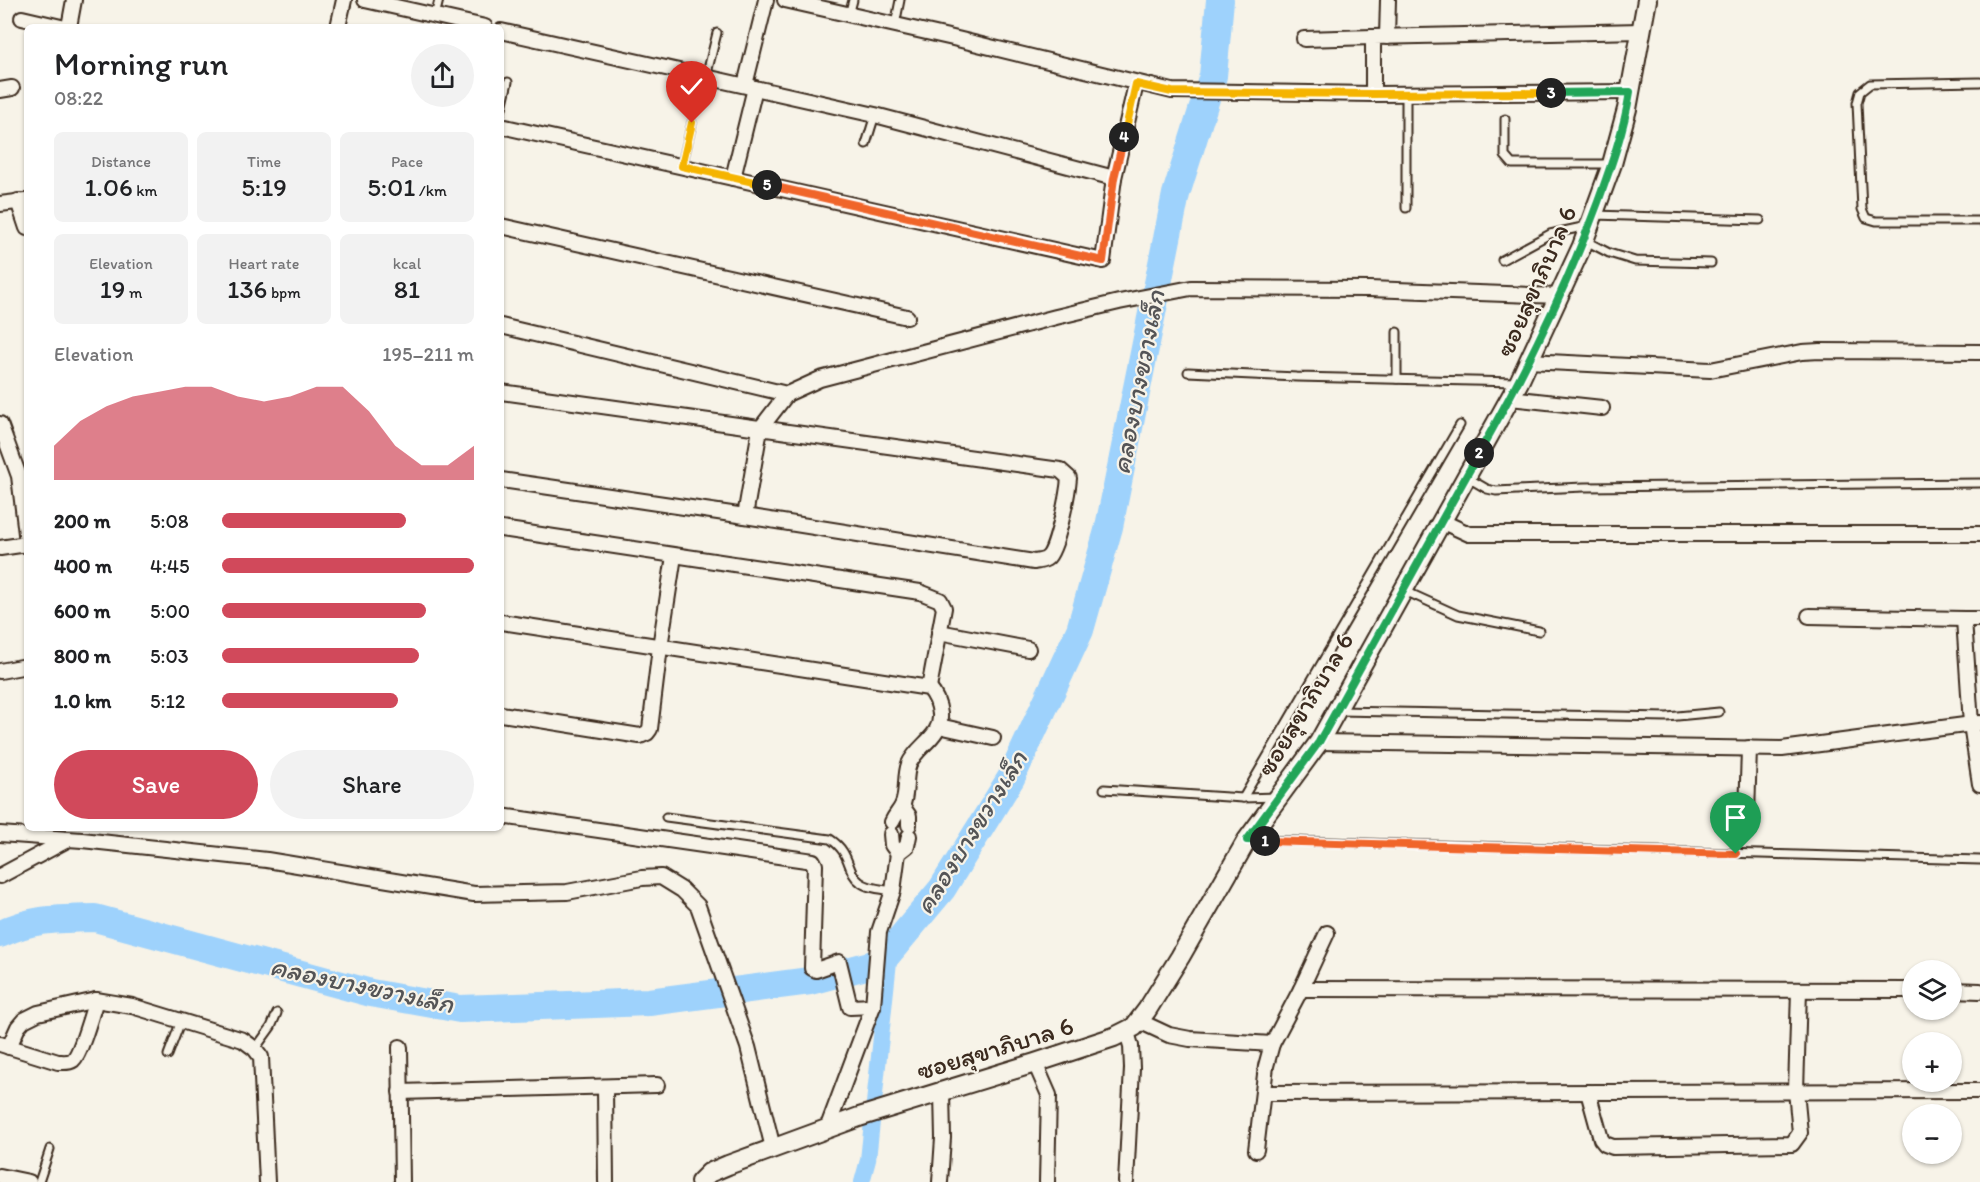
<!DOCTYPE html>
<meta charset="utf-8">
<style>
body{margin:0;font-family:Itim,"Playpen Sans Thai",sans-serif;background:#f2f2f2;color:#202124;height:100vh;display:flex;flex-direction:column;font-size:22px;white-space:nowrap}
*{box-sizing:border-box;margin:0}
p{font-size:20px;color:#757577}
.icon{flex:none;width:33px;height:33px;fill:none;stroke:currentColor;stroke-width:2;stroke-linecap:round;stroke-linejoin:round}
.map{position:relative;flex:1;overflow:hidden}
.side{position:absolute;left:24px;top:24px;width:480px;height:807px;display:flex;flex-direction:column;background:#fff;border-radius:9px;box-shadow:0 2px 4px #0004}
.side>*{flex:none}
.tools{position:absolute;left:1902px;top:960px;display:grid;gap:12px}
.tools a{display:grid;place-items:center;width:60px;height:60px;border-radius:50%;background:#fff;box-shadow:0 2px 4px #0004;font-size:30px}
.pin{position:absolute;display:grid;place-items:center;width:51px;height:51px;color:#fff;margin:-62px -26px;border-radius:50% 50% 50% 0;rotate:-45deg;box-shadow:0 0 6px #0007}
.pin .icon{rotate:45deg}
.km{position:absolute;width:30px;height:30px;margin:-15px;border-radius:50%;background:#222;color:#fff;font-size:16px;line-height:30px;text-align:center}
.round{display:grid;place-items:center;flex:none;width:63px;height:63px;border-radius:32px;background:#f2f2f2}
.headline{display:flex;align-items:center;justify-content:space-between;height:102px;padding:0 30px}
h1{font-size:33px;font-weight:600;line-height:45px}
.metrics{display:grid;grid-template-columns:repeat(3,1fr);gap:9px;height:102px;padding:6px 30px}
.metrics div{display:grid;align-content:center;border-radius:9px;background:#f2f2f2;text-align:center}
.metrics b{font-size:26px;font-weight:600}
.metrics small{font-size:16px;font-weight:400}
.metrics p{font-size:16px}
.chart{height:168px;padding:12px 30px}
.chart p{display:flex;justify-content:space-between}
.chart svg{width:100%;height:108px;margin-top:6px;fill:#d1495b;opacity:.7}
.primary-button{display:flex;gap:12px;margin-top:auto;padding:12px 30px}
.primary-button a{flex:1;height:69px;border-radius:36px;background:#d1495b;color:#fff;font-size:24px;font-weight:600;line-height:69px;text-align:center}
.primary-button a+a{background:#f2f2f2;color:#202124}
ul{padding:0 30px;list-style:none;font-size:20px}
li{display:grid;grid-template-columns:96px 72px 1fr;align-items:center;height:45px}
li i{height:15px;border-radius:8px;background:#d1495b}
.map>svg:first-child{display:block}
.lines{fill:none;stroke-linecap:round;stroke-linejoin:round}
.canal{stroke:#9ed2fc;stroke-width:16}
.river{stroke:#9ed2fc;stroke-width:28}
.lane-casing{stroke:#3b2a1e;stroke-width:11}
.street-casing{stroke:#3b2a1e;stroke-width:18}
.secondary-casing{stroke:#3b2a1e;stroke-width:22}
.lane{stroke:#f7f3e8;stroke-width:7}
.street{stroke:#f7f3e8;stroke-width:14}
.secondary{stroke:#f7f3e8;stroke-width:18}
.split-1-casing{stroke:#fff;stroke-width:12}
.split-2-casing{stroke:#fff;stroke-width:12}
.split-3-casing{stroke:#fff;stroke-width:12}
.split-4-casing{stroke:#fff;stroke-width:12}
.split-5-casing{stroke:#fff;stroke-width:12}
.split-6-casing{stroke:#fff;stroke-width:12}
.split-1{stroke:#f0652b;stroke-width:8}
.split-2{stroke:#22a559;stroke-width:8}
.split-3{stroke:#22a559;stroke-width:8}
.split-4{stroke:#f5b400;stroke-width:8}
.split-5{stroke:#f0652b;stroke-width:8}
.split-6{stroke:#f5b400;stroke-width:8}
.labels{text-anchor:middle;stroke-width:4.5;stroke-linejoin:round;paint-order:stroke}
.street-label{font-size:26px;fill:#3b2a1e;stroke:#f7f3e8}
.water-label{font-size:27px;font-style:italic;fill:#545456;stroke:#f7f3e8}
</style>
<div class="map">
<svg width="1980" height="1182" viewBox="0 0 1980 1182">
<rect width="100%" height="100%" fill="#f7f3e8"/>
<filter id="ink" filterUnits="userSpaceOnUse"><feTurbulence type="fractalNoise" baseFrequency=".0167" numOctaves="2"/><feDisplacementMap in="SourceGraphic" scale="12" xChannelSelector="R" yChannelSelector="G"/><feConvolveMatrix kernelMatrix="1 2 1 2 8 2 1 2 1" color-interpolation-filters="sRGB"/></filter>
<g filter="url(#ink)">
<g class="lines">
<!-- canal -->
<path class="canal" d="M862,1182L868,1160L890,952"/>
<!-- river -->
<path class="river" d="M0,934C33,918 59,919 95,918L371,993L460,1009L649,1002L810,981L881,962L942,889L1011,778L1080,630L1109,527L1176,194L1213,76L1220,0"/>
<defs>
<g id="lane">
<path d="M849,15L853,0"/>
<path d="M435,16L439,0"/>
<path d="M895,25L900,0"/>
<path d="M706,77L717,33"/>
<path d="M1980,82L1870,84L1860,92L1857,103L1862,209L1866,218L1876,221H1980"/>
<path d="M501,112L508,82"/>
<path d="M1505,119V156L1512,164H1611"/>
<path d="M866,144L875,115"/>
<path d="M682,166L692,123"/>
<path d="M1406,208V94"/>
<path d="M1594,215L1760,220"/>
<path d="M1586,241L1609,253L1635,261L1711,263"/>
<path d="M1502,260L1550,234L1587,226"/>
<path d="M1397,332V379"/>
<path d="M1188,372L1297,377L1516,382"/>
<path d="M1468,478L1487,489L1496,491L1584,487L1980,483"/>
<path d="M1405,591L1458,615L1539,631"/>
<path d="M1338,711L1667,717L1719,712"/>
<path d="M1104,789L1243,798L1277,797"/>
<path d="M1243,798L1460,425"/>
<path d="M666,817L830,839C852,853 846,872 860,882C868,889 883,889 893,891"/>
<path d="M1250,840L1980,860"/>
<path d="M255,1049L271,1027L277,1013"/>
<path d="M168,1055L181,1021"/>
<path d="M39,1182L50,1149"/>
</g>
<g id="street">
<path d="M365,0L485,27"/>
<path d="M785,0L953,38L1172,91L1373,94L1630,92"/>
<path d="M22,18L61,27"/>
<path d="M69,27L74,0"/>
<path d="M338,27L344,0"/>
<path d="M501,31L875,115L1114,178"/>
<path d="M1387,37L1388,0"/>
<path d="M1304,39L1373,37"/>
<path d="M745,85L766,0"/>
<path d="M0,90L12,88"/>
<path d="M1373,94V37L1641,31"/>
<path d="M501,126L1103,261L1114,178L1136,84"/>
<path d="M733,178L755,88"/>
<path d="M18,201L27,228"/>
<path d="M0,204L25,201"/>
<path d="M501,226L907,317"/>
<path d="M501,326L787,394"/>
<path d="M1528,361L1710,370L1802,352L1820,351L1980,352"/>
<path d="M501,392L1060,470L1069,478C1068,492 1057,551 1047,558C1044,561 1038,561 1034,562L745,516"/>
<path d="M1510,398L1602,408"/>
<path d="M0,424L19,476L27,542"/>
<path d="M501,480L745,516L760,429L787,394L820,379L1056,317L1119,302L1191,288L1369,289L1560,296"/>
<path d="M1441,521L1469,534H1980"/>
<path d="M501,529L920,592L940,600L944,608L929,688"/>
<path d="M0,548L27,544"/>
<path d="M1809,616L1964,619"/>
<path d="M1980,619H1964L1971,724L1980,784"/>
<path d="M501,622L929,688C936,696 939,703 940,714C942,737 917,745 909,764C904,777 908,794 902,806C899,812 895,815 892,822"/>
<path d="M939,632L1028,649"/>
<path d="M0,671L27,666"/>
<path d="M501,714L640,736L647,733L650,729L660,647L674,556"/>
<path d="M939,726L993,738"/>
<path d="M1319,742L1782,749L1980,723"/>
<path d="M902,806L909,816V825"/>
<path d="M1747,815L1749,748"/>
<path d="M501,816L813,861L815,865L812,968L816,970L839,962L850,1007L873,1006"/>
<path d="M0,834L82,840L267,860L474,894L567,892L642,878L661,877L682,890L698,906L748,1047L773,1148"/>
<path d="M891,834L892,845L898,853"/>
<path d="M0,876L67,840"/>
<path d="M1301,989L1912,990"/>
<path d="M1952,990L1980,991"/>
<path d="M1139,1021L1169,1035L1190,1039L1272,1044"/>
<path d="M0,1044L58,1062C63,1062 69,1063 73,1060C81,1053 92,1012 96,1000"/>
<path d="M9,1047L18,1027L24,1020L38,1013L96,1000L132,1006L243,1040L255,1049L261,1057L267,1182"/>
<path d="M400,1047L402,1182"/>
<path d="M1035,1063L1049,1095L1047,1182"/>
<path d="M605,1088L606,1182"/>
<path d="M400,1092L657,1085"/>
<path d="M1588,1092L1601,1139L1605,1144L1613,1147L1792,1144L1800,1133L1796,1091L1799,990"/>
<path d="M1264,1093L1980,1091"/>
<path d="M827,1129L873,1006L879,932L893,891L898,853L907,846L909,836"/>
<path d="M1256,1150L1266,1066L1272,1044L1301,989L1327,933"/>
<path d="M0,1176L29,1182"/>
<path d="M940,1182L943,1138L942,1092"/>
<path d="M1126,1182L1132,1068L1131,1046L1127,1032"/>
</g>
<path id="secondary" d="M700,1182L709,1173L728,1165L859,1117L1035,1063L1114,1037L1134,1027L1147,1010L1180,957L1247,840L1319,742L1519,382L1582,246L1612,164L1627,109L1647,0"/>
</defs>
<!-- lane casing -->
<use href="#lane" class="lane-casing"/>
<!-- street casing -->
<use href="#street" class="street-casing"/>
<!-- secondary casing -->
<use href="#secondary" class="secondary-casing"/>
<!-- lane -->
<use href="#lane" class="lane"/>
<!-- street -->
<use href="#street" class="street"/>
<!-- secondary -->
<use href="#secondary" class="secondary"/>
</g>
</g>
<g class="lines" filter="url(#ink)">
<defs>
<path id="split-1" d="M1265,841L1736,854"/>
<path id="split-2" d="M1265,841L1247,840L1319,742L1479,453"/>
<path id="split-3" d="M1479,453C1525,372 1566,289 1598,202C1611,166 1624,130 1630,92L1551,93"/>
<path id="split-4" d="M1124,137L1136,84L1172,92L1373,94L1551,93"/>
<path id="split-5" d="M767,185L1103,261L1114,178L1124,137"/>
<path id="split-6" d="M692,123L682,166L767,185"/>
</defs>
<!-- split-1 casing -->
<use href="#split-1" class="split-1-casing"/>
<!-- split-2 casing -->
<use href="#split-2" class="split-2-casing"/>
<!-- split-3 casing -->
<use href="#split-3" class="split-3-casing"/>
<!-- split-4 casing -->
<use href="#split-4" class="split-4-casing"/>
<!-- split-5 casing -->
<use href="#split-5" class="split-5-casing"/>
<!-- split-6 casing -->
<use href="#split-6" class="split-6-casing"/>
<!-- split-1 -->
<use href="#split-1" class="split-1"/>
<!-- split-2 -->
<use href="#split-2" class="split-2"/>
<!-- split-3 -->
<use href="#split-3" class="split-3"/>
<!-- split-4 -->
<use href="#split-4" class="split-4"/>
<!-- split-5 -->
<use href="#split-5" class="split-5"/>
<!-- split-6 -->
<use href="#split-6" class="split-6"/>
</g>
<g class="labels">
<!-- street labels -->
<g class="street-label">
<text transform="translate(1536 281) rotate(-66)" y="9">ซอยสุขาภิบาล 6</text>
<text transform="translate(1305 704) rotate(-59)" y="9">ซอยสุขาภิบาล 6</text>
<text transform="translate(995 1048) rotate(-17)" y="9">ซอยสุขาภิบาล 6</text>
</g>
<!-- water labels -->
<g class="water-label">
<text transform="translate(1138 382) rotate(-79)" y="9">คลองบางขวางเล็ก</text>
<text transform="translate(971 832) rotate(-58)" y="9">คลองบางขวางเล็ก</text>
<text transform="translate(362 985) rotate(12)" y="9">คลองบางขวางเล็ก</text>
</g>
</g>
</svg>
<div class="tools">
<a><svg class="icon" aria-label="layers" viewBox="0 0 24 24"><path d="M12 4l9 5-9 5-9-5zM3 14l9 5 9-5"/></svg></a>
<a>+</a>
<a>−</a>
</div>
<div class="pin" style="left:1736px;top:854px;background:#1e9e55"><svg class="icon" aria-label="arrive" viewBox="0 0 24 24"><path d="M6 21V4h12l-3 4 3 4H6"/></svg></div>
<div class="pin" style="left:692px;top:123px;background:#d93025"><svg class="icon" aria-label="check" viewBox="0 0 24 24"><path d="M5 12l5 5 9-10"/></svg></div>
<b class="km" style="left:1265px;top:841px">1</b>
<b class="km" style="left:1479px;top:453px">2</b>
<b class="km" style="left:1551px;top:93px">3</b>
<b class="km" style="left:1124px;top:137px">4</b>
<b class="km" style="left:767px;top:185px">5</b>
<section class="side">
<div class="headline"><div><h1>Morning run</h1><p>08:22</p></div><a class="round"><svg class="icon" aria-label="share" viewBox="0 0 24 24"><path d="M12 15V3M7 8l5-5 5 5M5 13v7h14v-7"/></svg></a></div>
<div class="metrics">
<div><p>Distance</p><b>1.06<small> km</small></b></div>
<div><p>Time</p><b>5:19</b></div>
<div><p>Pace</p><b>5:01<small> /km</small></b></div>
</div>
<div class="metrics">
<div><p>Elevation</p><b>19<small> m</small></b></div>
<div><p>Heart rate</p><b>136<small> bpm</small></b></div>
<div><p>kcal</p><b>81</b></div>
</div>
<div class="chart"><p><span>Elevation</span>195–211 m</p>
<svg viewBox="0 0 160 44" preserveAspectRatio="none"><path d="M0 44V30L10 20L20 14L30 10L40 8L50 6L60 6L70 10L80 12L90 10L100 6L110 6L120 16L130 30L140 38L150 38L160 30V44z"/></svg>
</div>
<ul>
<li><b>200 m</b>5:08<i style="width:73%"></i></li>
<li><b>400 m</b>4:45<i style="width:100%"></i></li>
<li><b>600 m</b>5:00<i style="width:81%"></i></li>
<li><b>800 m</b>5:03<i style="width:78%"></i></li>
<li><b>1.0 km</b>5:12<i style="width:70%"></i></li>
</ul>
<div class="primary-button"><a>Save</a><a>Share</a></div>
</section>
</div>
